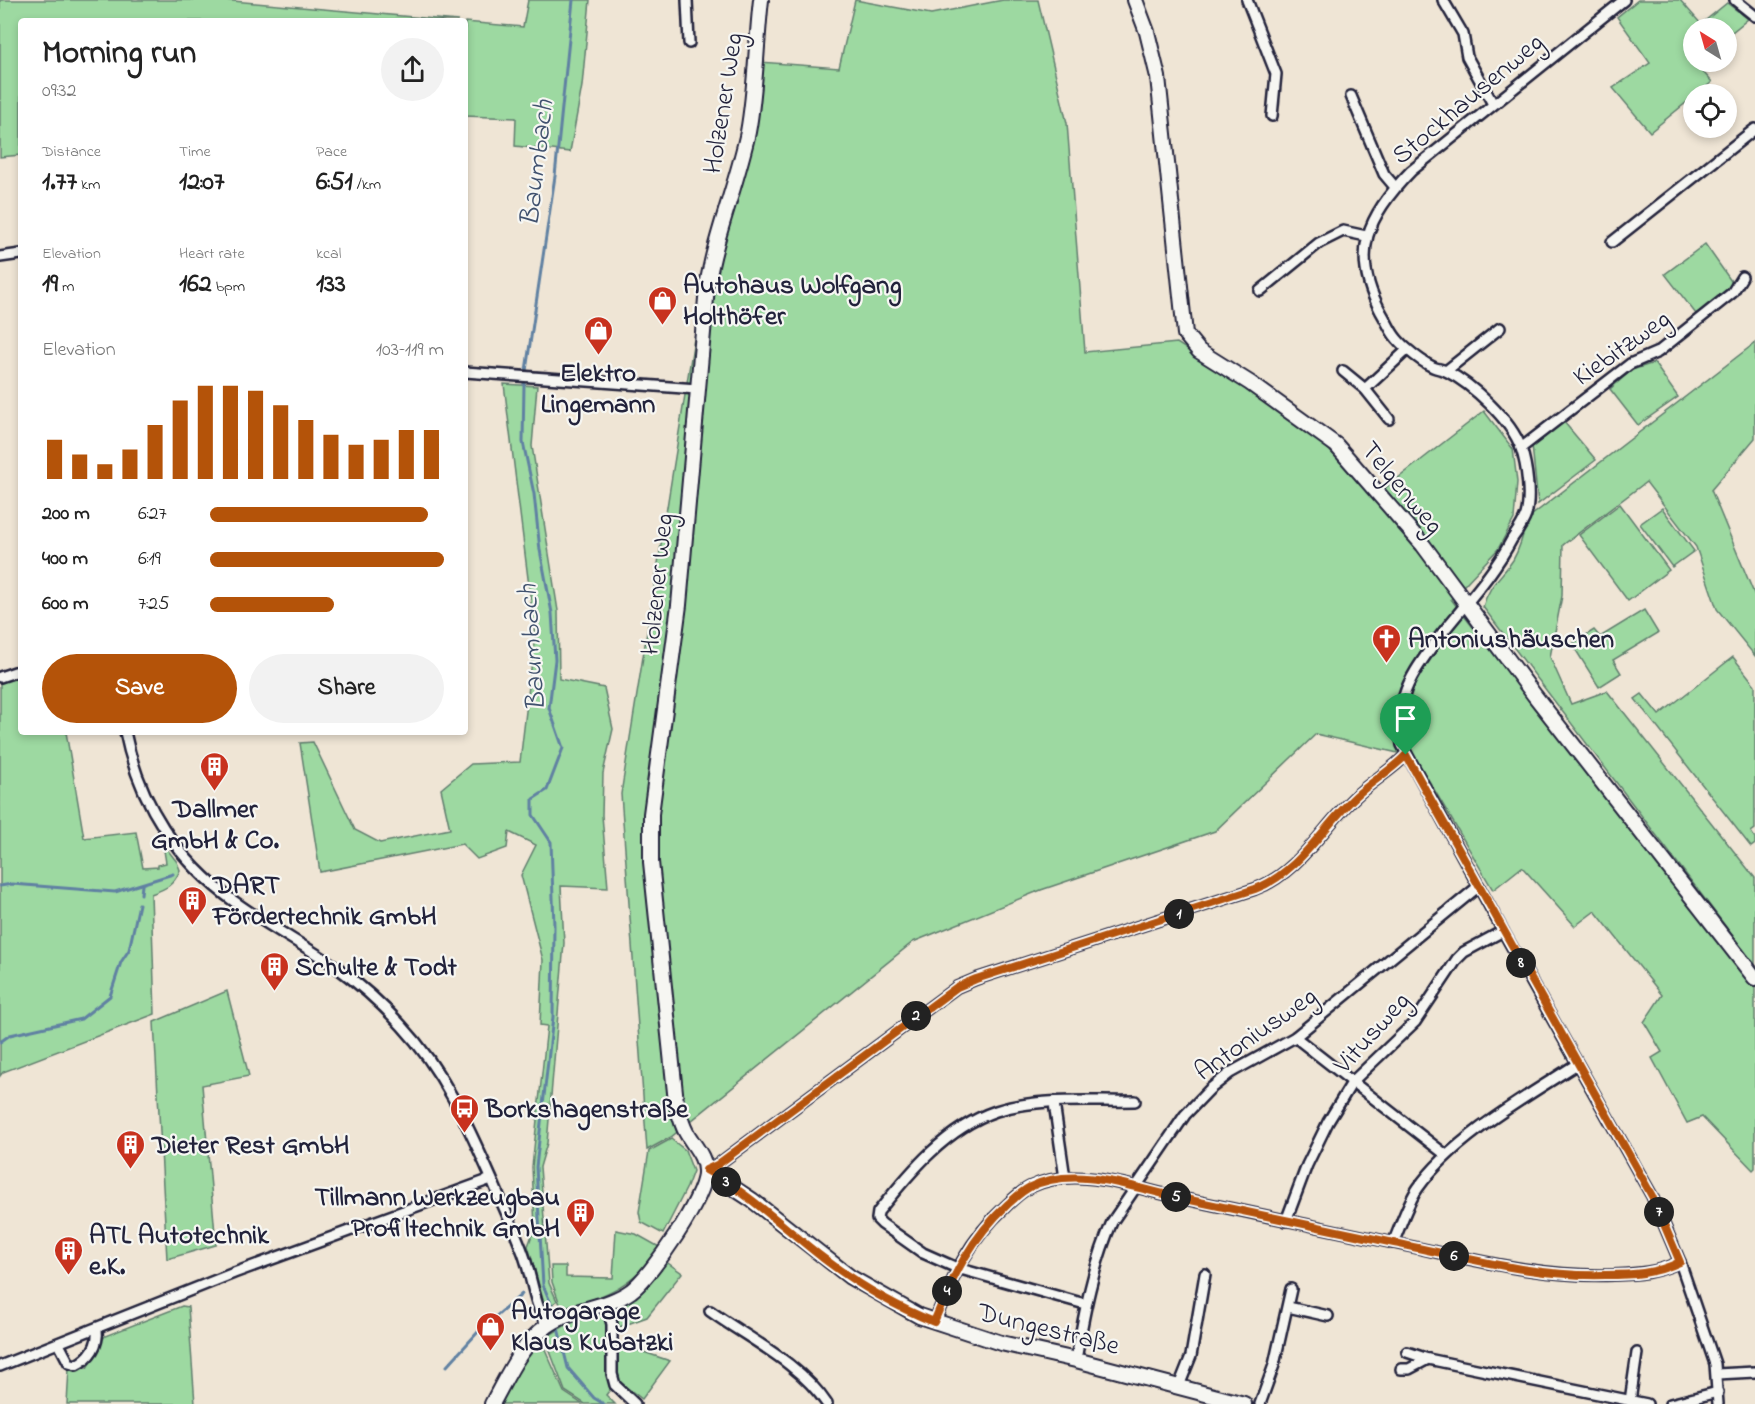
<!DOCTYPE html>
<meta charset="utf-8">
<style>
body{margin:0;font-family:"Indie Flower",sans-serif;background:#f2f2f2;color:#222;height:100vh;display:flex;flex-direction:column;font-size:22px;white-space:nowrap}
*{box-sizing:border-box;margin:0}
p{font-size:20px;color:#767676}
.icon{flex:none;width:33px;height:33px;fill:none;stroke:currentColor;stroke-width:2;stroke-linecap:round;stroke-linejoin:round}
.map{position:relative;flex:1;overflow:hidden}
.side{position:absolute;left:18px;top:18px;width:450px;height:717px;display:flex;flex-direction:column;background:#fff;border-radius:6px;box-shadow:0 3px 9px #0003}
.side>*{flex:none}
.needle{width:39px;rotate:323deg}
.controls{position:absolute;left:1683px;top:18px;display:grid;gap:12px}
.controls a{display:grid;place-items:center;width:54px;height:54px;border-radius:50%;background:#fff;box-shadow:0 3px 9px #0003;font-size:30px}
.pin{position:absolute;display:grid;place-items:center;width:51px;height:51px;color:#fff;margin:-62px -26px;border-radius:50% 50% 50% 0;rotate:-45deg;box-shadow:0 0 6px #0007}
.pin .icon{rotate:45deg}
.km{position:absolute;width:30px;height:30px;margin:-15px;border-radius:50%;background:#222;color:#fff;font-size:16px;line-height:30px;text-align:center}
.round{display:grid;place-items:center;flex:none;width:63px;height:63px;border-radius:32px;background:#f2f2f2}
.head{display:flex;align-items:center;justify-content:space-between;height:102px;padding:0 24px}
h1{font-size:33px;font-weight:700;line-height:45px}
.metrics{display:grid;grid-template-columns:repeat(3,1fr);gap:9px;height:102px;padding:6px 24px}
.metrics div{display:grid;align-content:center}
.metrics b{font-size:26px;font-weight:700}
.metrics small{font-size:16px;font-weight:400}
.metrics p{font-size:16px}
.chart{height:168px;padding:12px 24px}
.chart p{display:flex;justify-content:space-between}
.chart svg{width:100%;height:108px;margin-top:6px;stroke:#b45309;stroke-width:6}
.primary-button{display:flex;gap:12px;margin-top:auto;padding:12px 24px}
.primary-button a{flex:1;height:69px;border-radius:36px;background:#b45309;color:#fff;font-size:24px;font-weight:700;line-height:69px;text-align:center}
.primary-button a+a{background:#f2f2f2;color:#222}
ul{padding:0 24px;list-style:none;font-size:20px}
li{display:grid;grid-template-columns:96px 72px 1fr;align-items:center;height:45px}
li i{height:15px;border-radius:8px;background:#b45309}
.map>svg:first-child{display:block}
.green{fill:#9dd9a1;stroke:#607e6e;stroke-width:1.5}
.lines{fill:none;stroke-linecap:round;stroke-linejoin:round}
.stream{stroke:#6081a2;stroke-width:3}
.street-casing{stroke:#22223b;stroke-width:14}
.secondary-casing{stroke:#22223b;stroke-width:18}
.street{stroke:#f6f6f2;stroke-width:9}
.secondary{stroke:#f6f6f2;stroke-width:14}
.route-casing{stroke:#fff;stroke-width:12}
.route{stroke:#b45309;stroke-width:8}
.labels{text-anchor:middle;stroke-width:4.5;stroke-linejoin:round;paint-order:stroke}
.street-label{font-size:27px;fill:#22223b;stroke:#f6f6f2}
.poi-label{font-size:27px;font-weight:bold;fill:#22223b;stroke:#f6f6f2;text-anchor:start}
.water-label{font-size:28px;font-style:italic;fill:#41526f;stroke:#f6f6f2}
</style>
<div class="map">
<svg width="1755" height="1404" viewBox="0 0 1755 1404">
<rect width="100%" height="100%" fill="#efe5d5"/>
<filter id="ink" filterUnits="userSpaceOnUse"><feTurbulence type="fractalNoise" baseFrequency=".0167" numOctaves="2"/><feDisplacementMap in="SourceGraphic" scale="12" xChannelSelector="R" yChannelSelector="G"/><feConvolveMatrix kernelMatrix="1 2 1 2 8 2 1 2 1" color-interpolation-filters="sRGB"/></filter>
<g filter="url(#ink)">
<!-- green -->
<g class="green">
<path d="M0,0H222L458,21H21V155L0,157Z"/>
<path d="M528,0H590L582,86L570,152L515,146L516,118L465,116V22L523,27Z"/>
<path d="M855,0L931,14L1003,0H1038L1067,123L1085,352L1177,343L1233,379L1325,446L1375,496L1484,411L1513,449L1517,482L1514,519L1498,549L1451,599L1733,962L1745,952L1483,607C1489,584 1501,578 1513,560C1520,548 1524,533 1527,519L1755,343V438L1711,490L1755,596V656L1717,609L1696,547L1646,482L1563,545L1562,596L1550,657L1571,704L1607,691L1755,878V1168L1753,1170L1702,1117L1687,1123L1652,1058L1662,1052L1644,1022L1662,995L1595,911L1575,926L1522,867L1493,890L1415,757L1316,734L1215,831L1041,890L913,942L671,1137L647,1150L621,794L706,264L760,62L839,68Z"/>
<path d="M1638,0H1680L1701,24L1727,3L1748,19L1727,36L1726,28H1694V62L1712,82L1697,94H1694L1693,97L1650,132L1613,88L1650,63L1617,17Z"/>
<path d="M1705,244L1731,281L1730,290L1696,314L1665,274Z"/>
<path d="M1654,363L1678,397L1638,425L1610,389L1632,370Z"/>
<path d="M504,384L537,386L532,446L558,611L559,679L604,688L613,729L603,773L602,815L608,888L561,886L564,943L547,1143L540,1167L549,1283L557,1301L548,1307H545L528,1246L535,1227L532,1167L547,1026L540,1025L543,960L521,875L536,845L509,832L507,848L477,859L462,844L320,872L300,743L313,742L355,830L380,843L450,829L441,789L471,764L520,762L535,635Z"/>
<path d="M1564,422L1596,460L1538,504L1532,445Z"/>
<path d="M1620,504L1669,570L1628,601L1579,535Z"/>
<path d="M1662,508L1694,551L1672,567L1640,524Z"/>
<path d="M1644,610L1658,633L1613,660L1621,673L1599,687L1572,644L1594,630L1600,637Z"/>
<path d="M1733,657L1755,685V829L1751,832L1755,838V844L1751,847L1635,699L1642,694L1659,715Z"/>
<path d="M21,674V732H66L84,838L136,832L143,868L158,867V865L166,863L163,844L177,862L180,870C174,885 166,889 151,894L155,1014L3,1072L0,1076V681Z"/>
<path d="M227,991L249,1076L202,1085L216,1245L167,1259L154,1022Z"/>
<path d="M671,1139L685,1150L693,1171L687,1187L663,1234L641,1222L639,1212L649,1151Z"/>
<path d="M616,1230L636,1234L661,1248C628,1289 609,1294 562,1310L552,1282L551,1266H566V1277L613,1278Z"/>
<path d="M665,1261L682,1273L647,1317L608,1331V1340L670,1361L642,1399L617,1380L606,1395L615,1404H585L565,1391L545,1338L564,1326L616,1306L643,1291Z"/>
<path d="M182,1306L188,1307L195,1404H67L69,1369L87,1368L105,1336Z"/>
<path d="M540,1338L564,1392L582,1404H498L507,1387Z"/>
</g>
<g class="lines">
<!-- stream -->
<g class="stream">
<path d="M0,886L12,884L115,892L173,874"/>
<path d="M141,894L142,885"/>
<path d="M0,1042L10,1035L81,1019L110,996L121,962L129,950L139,904"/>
<path d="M555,1313L543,1285L536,1167L553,1017L554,926L551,842L533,815V799L547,790L563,748L549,708L555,660L552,613L540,550L534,494L523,442L524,384L555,176L573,0"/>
<path d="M558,1328L568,1368L594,1398L604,1404"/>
<path d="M447,1366L478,1332L522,1294"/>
</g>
<defs>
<g id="street">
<path d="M687,0L689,43"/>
<path d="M1247,0L1276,74L1272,116"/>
<path d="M1443,0L1463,34L1467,57L1493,104"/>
<path d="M1624,0L1411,171C1368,215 1349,253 1381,312C1391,329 1391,335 1407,349C1414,355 1424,363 1433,367C1437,369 1442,369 1446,371C1472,384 1511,420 1521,448C1527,466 1531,497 1526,515C1523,524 1517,532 1512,539C1492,577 1462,607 1436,641C1424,658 1410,676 1404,696C1399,713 1400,728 1402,745L1503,931L1652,1196L1680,1262L1715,1364L1718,1404"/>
<path d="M1735,0L1755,16"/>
<path d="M1351,96L1384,174L1395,187"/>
<path d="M1612,242L1755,129"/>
<path d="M0,257L21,254"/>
<path d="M1260,291L1319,243L1343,231L1366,236"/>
<path d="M1343,371L1365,389L1389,419"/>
<path d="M1446,371L1500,328"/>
<path d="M465,372L697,389"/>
<path d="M1365,389L1407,350"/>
<path d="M1521,448L1630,364L1658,352L1732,293L1742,277"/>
<path d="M0,677L21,670"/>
<path d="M125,732C139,802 177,861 235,902C267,925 302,944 335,966C358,983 383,1005 402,1026C444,1071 468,1126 493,1182C503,1206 514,1229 523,1253C532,1277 534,1304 547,1326"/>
<path d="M1295,1037L1446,1155"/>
<path d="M1054,1103L1065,1178"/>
<path d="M706,1170L717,1165L957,987L976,979L1255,889C1299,873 1323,826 1356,796C1372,781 1392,770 1406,755"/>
<path d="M1286,1221L1307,1165L1328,1122L1353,1081L1415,1022L1457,959L1464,952L1503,931"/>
<path d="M1393,1243C1401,1225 1407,1204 1418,1188C1453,1138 1526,1097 1577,1064"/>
<path d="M606,1303L612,1324V1374L615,1385L635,1404"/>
<path d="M1085,1304L957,1268L923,1253L882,1224L877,1219L878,1212C910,1172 946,1128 996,1111C1039,1097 1090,1102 1135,1101"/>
<path d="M1288,1307L1328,1316"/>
<path d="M710,1311C749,1339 800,1363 827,1404"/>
<path d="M934,1322C953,1277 968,1241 1005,1207C1012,1200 1020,1192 1030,1187C1075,1165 1131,1187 1176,1197C1249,1213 1322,1228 1394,1243C1468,1258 1538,1278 1614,1275C1639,1274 1656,1273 1680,1262"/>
<path d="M59,1344L69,1363L76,1365C90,1358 99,1345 97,1329"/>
<path d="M1407,1352L1428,1359L1647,1404"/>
<path d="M1076,1360C1084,1313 1093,1266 1112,1222L1185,1115L1210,1089L1230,1073L1295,1037L1479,886"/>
<path d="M0,1366L234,1273L491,1179"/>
<path d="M1401,1369H1409L1428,1359"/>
<path d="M1717,1374L1755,1372"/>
<path d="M1179,1386L1191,1356L1205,1274"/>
<path d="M1630,1401L1637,1353"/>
<path d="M1260,1404L1274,1365L1291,1289"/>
<path d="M1670,1404L1718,1392"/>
</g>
<g id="secondary">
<path d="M1135,0L1147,32L1158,77L1185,334L1199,351L1250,383L1336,445L1423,545L1535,696L1755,978"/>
<path d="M706,1170L752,1200L850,1277L919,1316L1001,1343L1076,1360L1244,1404"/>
<path d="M492,1404C507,1377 521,1344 547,1326C571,1308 606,1309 631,1291C652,1275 705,1198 705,1173C706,1157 693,1145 686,1132C681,1123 679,1112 676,1102L651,862V814L679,605L707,287C715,235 737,184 748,132C756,89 756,43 761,0"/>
</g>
</defs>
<!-- street casing -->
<use href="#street" class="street-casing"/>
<!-- secondary casing -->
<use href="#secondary" class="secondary-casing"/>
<!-- street -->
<use href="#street" class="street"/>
<!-- secondary -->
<use href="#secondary" class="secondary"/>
</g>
</g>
<g class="lines" filter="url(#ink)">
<defs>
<path id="route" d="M1406,755L1652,1196L1680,1262C1655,1274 1632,1275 1605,1275C1532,1277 1465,1257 1394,1243C1322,1228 1249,1213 1176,1197C1131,1187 1075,1165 1030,1187C1022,1191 1015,1198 1008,1204C971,1238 953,1276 934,1322C894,1306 857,1284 823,1258C784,1228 749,1193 706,1170L717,1165L957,987L976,979L1255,889C1299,873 1323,826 1356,796C1372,781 1392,770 1406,755Z"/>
</defs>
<!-- route casing -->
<use href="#route" class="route-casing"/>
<!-- route -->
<use href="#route" class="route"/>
</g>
<!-- icons -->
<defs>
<symbol id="shop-pin" viewBox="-11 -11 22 30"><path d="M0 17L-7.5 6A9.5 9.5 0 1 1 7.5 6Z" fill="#c8321e" stroke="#f6f6f2"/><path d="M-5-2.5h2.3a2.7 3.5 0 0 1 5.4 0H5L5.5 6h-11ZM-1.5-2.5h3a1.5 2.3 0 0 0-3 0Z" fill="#fff"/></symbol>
<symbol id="church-pin" viewBox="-11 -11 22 30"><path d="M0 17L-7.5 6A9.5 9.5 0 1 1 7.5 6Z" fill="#c8321e" stroke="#f6f6f2"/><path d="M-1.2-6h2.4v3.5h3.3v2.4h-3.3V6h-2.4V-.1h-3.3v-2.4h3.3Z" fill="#fff"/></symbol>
<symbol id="building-pin" viewBox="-11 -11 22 30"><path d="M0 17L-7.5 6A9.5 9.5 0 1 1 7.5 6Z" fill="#c8321e" stroke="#f6f6f2"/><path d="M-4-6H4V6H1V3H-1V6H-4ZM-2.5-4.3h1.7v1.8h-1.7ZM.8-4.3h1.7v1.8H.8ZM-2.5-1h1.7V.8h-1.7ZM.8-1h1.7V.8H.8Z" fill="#fff"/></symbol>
<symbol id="bus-pin" viewBox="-11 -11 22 30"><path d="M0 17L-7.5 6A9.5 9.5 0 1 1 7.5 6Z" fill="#c8321e" stroke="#f6f6f2"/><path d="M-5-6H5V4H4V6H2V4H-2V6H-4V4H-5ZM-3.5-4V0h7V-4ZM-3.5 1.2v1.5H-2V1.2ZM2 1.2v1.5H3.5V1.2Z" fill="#fff"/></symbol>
</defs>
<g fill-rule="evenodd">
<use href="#shop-pin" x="646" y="284" width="33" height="45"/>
<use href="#shop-pin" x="582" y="314" width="33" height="45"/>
<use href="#church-pin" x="1370" y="622" width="33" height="45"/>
<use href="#building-pin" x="198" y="750" width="33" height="45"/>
<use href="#building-pin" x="176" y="884" width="33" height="45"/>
<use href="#building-pin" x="258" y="950" width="33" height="45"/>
<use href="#bus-pin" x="448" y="1092" width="33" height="45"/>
<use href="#building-pin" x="114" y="1128" width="33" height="45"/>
<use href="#building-pin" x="564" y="1196" width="33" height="45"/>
<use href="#building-pin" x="52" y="1234" width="33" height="45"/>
<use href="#shop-pin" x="474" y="1310" width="33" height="45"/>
</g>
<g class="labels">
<!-- street labels -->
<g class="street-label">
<text transform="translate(1467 98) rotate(-40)" y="9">Stockhausenweg</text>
<text transform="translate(722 103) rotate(-81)" y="9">Holzener Weg</text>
<text transform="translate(1621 347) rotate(-35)" y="9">Kiebitzweg</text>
<text transform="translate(1403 487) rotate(50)" y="9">Telgenweg</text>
<text transform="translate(656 584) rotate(-84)" y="9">Holzener Weg</text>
<text transform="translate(1371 1032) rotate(-48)" y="9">Vitusweg</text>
<text transform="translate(1255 1033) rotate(-35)" y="9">Antoniusweg</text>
<text transform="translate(1049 1328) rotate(14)" y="9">Dungestraße</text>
</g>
<!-- poi labels -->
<g class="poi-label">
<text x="683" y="293">Autohaus Wolfgang<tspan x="683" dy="31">Holthöfer</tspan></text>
<text x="598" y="381" text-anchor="middle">Elektro<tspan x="598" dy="31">Lingemann</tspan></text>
<text x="1408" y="647">Antoniushäuschen</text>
<text x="215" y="817" text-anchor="middle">Dallmer<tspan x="215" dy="31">GmbH &amp; Co.</tspan></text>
<text x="213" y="893">DART<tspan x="213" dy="31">Fördertechnik GmbH</tspan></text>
<text x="295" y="975">Schulte &amp; Todt</text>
<text x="485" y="1117">Borkshagenstraße</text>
<text x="152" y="1153">Dieter Rest GmbH</text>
<text x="560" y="1205" text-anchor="end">Tillmann Werkzeugbau<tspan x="560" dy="31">Profiltechnik GmbH</tspan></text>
<text x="89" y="1243">ATL Autotechnik<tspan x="89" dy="31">e.K.</tspan></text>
<text x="511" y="1319">Autogarage<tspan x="511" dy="31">Klaus Kubatzki</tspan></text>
</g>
<!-- water labels -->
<g class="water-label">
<text transform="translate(535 163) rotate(-83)" y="10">Baumbach</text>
<text transform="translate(530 648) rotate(-94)" y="10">Baumbach</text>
</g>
</g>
</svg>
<div class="controls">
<a><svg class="needle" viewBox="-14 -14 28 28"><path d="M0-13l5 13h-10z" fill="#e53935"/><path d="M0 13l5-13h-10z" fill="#767676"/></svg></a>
<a><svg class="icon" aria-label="locate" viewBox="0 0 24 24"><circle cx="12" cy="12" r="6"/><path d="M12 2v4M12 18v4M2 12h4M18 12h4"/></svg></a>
</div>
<div class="pin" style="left:1406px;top:755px;background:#1e9e55"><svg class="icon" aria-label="arrive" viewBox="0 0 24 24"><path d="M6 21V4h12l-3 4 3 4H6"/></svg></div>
<b class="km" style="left:1179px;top:914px">1</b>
<b class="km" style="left:916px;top:1016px">2</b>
<b class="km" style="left:726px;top:1182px">3</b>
<b class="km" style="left:947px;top:1291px">4</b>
<b class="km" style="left:1176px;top:1197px">5</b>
<b class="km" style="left:1454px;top:1256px">6</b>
<b class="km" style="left:1659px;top:1212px">7</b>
<b class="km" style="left:1521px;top:963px">8</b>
<section class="side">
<div class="head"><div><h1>Morning run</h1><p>09:32</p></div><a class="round"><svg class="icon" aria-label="share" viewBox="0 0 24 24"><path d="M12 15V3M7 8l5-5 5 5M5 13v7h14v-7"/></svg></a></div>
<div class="metrics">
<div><p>Distance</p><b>1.77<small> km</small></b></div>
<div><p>Time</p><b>12:07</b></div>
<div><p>Pace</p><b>6:51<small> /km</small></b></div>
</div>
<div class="metrics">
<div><p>Elevation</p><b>19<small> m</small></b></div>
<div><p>Heart rate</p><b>162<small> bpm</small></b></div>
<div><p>kcal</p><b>133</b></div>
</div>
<div class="chart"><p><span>Elevation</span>103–119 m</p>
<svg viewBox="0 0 160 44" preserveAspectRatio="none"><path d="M5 44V28M15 44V34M25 44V38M35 44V32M45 44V22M55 44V12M65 44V6M75 44V6M85 44V8M95 44V14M105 44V20M115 44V26M125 44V30M135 44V28M145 44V24M155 44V24"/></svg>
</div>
<ul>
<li><b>200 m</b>6:27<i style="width:93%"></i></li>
<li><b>400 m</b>6:19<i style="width:100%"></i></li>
<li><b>600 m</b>7:25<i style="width:53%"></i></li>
</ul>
<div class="primary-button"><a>Save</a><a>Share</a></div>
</section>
</div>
